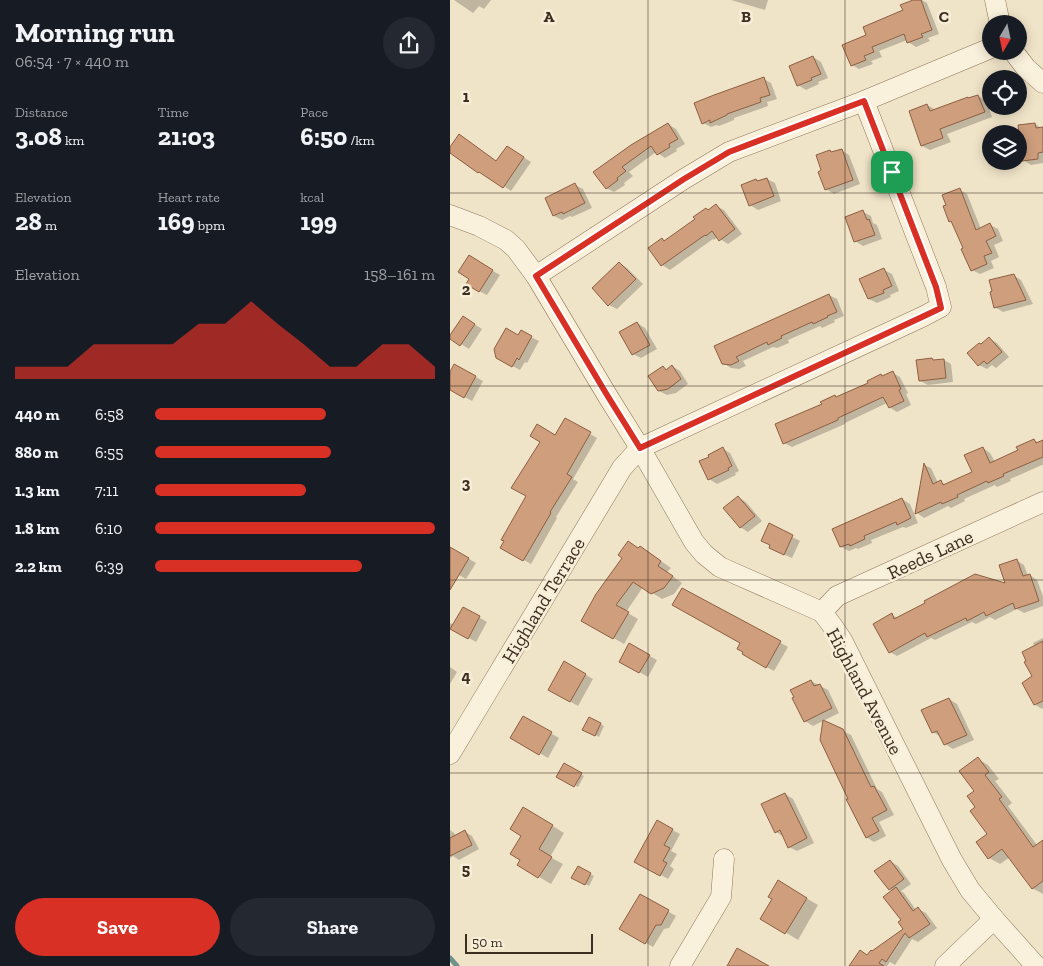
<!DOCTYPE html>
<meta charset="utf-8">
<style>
body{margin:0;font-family:"Zilla Slab",serif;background:#242831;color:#f1f3f6;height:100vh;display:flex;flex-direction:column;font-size:19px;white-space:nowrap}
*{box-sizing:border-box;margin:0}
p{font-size:16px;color:#9ea1a6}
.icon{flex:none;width:28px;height:28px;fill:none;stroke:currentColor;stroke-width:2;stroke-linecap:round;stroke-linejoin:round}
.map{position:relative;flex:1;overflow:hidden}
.details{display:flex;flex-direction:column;background:#171b24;width:450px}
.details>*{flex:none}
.needle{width:32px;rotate:189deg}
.fabs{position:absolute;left:532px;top:15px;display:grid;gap:10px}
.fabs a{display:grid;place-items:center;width:45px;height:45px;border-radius:50%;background:#171b24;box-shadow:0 2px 12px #0003;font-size:25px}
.scale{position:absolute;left:15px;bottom:12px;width:128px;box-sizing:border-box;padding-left:5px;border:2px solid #3d2e20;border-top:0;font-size:14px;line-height:18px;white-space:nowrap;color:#3d2e20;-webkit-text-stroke:4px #f7eed8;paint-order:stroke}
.pin{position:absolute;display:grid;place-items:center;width:42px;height:42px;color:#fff;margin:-21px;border-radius:10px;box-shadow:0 2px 8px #0006}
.round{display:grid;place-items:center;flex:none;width:52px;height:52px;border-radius:26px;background:#242831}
.head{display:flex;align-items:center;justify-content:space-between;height:85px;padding:0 15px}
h1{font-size:28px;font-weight:800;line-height:38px}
.metrics{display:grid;grid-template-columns:repeat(3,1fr);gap:8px;height:85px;padding:5px 15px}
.metrics div{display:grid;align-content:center}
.metrics b{font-size:25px;font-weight:800}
.metrics small{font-size:14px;font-weight:400}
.metrics p{font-size:14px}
.chart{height:140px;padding:10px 15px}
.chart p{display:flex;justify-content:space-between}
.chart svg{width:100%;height:90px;margin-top:5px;fill:#d93025;opacity:.7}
.primary-button{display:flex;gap:10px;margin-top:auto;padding:10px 15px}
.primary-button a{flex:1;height:58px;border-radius:30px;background:#d93025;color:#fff;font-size:20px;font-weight:800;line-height:58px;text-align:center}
.primary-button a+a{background:#242831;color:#f1f3f6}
ul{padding:0 15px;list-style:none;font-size:16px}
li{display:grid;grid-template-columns:80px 60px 1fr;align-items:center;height:38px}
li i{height:12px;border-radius:6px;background:#d93025}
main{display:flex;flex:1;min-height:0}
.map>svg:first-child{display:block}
.shadow{fill:#0003}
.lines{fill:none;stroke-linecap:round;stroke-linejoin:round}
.stream{stroke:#6f938a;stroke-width:5}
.building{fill:#cf9f7d;stroke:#8d5f41}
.street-casing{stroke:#8d765c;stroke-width:21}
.street{stroke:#faf1dc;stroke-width:20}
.route-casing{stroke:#fff;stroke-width:10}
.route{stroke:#d93025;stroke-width:6}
.grid{fill:none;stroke:#3d2e20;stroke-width:1;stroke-opacity:0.55}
.labels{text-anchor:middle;stroke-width:5;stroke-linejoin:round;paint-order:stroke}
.street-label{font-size:19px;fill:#3d2e20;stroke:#f7eed8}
.grid-label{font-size:16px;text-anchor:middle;font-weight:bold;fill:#3d2e20;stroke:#f7eed8;stroke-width:5;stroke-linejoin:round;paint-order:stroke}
</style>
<main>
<section class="details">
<div class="head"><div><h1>Morning run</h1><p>06:54 · 7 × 440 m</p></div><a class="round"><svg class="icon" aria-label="share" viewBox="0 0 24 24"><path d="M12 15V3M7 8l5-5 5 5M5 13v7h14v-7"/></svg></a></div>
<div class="metrics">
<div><p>Distance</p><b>3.08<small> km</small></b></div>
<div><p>Time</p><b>21:03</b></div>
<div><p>Pace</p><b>6:50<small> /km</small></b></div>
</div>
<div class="metrics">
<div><p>Elevation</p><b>28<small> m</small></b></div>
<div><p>Heart rate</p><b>169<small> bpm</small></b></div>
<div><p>kcal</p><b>199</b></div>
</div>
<div class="chart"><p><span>Elevation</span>158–161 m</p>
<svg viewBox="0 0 160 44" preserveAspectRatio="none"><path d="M0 44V38L10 38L20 38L30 27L40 27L50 27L60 27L70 17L80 17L90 6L100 17L110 27L120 38L130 38L140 27L150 27L160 38V44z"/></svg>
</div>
<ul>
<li><b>440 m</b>6:58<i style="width:61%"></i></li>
<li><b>880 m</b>6:55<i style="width:63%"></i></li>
<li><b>1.3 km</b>7:11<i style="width:54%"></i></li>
<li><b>1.8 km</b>6:10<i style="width:100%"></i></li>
<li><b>2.2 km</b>6:39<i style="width:74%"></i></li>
</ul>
<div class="primary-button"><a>Save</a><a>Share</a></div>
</section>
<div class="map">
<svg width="593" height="966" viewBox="0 0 593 966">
<rect width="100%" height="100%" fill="#f0e4c8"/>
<!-- shadow -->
<g class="shadow">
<path d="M4,0H41L34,9L29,6L23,13Z"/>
<path d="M281,0H318L315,10Z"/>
<path d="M466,0H472L477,3L489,34L478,38L480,41L466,47L458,42L457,40L429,51L432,57L421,61L423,64L409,69L402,65L418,36L454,11Z"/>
<path d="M363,57L371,62L378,78L368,82L369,84L356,90L348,85Z"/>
<path d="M314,79L321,83L327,99L317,102L318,106L284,118V120L269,126L267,125L261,127L253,123Z"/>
<path d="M528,96L536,100L542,117L497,134L501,142L480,150L472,146L460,112L477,105L486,110Z"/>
<path d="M218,124L226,129L235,144L226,149L227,151L215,158L206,152L179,172L183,176L174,183L175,185L164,192L156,188L145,172Z"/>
<path d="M585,124L593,129V163L581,165L573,160Z"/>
<path d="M0,149L47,162L65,152L81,162L61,191L0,151Z"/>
<path d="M391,150L399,155L410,184L384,194L376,189L373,171L380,151L384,153Z"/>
<path d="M317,179L325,183L331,201L308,210L300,205L306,180L309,182Z"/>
<path d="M125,185L133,189L142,208L122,217L120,216L112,220L104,216L96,199Z"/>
<path d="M510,190L517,194L531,229L540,225L548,229L553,241L544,245L549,257L541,261L544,268L530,274L522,270L515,248L503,223L500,221L497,206Z"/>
<path d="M266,206L274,210L292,234L278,244L267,237L264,240L263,239L220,270L212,265L200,248L212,239L216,242Z"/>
<path d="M413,212L421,216L423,223L427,225L432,239L413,246L405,241Z"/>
<path d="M19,257L50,275L37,295L29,291Z"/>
<path d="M170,263L177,268L193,284L167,309L159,305Z"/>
<path d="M434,270L442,274L449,291L440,295L441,297L427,303L419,299Z"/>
<path d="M563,275L571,280L583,304L553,312L545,307Z"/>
<path d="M379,295L387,299L394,316L384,320L385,322L372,328L370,326L338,340L339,343L327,348L323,347L293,361L296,366L289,369L281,368L273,363Z"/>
<path d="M21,322L32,329L19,349L0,337Z"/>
<path d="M187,323L195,328L207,349L191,358L183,354Z"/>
<path d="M71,332L89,341L77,363L75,362L70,370L47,358L69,337Z"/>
<path d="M540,339L547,343L559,357L546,368L542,365L537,369L529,365Z"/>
<path d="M482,359L485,361L494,360L501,364L503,382L478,385L470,381Z"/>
<path d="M5,366L33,381L22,401L0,389V374Z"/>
<path d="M222,366L230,371L238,384L226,393L217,395L209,391L213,368L218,370Z"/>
<path d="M443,373L450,377L458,393L456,394L461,405L447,412L439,407L437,403L395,423V424L342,447L334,443L388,398Z"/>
<path d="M116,420L147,438L123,479L128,482L106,517L107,518L81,564L52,548L106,437Z"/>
<path d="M584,440L589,443L593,442V465H592L560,479L561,481L547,487L545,485L514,499L515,501L501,508L498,506L474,518L467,513L474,465L481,468L488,483L491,482L496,485L524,473L533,448L540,453L545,462L570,451Z"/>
<path d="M273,449L280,453L289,471L285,473L286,475L267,484L259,479L251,462L260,457Z"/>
<path d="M288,497L296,502L312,521L298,532L290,527Z"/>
<path d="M452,499L460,504L468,523L456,528L453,527L421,540L422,543L408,549L406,548L399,551L391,547Z"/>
<path d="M320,525L350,541L342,558L328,552Z"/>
<path d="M0,548L26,563L16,579L0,570Z"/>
<path d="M189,549L201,554L221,568L217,572L232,583L224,594L212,599L193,587L176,612L188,619L174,644L132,620Z"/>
<path d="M566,560L574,565L578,576L580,575L587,580L593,596V606L574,613L567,609L545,620L540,617L526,624L522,622L485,640L481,638L447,656L440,652L442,615L448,618L557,584Z"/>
<path d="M13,608L37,622L26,642L1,628L0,629V623L4,625Z"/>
<path d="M308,630L338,647L324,671L293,654Z"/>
<path d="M593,638V708L592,709L584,704L583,677L585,647L583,643Z"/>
<path d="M180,645L207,660L198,677L170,661Z"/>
<path d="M115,663L143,679L128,706L99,689Z"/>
<path d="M0,667L7,672L0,684Z"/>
<path d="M361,681L378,690L389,713L363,726L355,721Z"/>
<path d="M499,699L507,704L524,740L503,749L495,744L491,737L483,732Z"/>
<path d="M73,717L109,738L98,758L62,737Z"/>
<path d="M140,718L154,726L149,737L134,729Z"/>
<path d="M393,731L401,735L427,789L432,792L444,815L429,822L436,836L424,842L416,837L400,799Z"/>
<path d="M528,759L538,765L549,779L545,781L562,803L558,806L587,845L593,841V894L582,888L560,857L550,864L539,858L538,834L527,808L525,792Z"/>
<path d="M114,765L134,776L128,787L108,776Z"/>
<path d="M335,794L343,799L364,843L347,851L339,847L334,837L326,832Z"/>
<path d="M74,808L114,833L100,857L113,864L101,884L69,865L72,860Z"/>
<path d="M207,822L230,834L221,851L227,854L220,866L224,869L218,879L186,861Z"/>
<path d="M0,830L4,833L6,836L15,832L22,836L29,849L9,860L3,856L0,858Z"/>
<path d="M440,861L448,866L461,884L451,891L454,893L466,910L468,909L476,913L487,928L468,942L462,939L445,965L440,962L437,966H400L418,956L454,929L443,891L440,889Z"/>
<path d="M128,868L144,876L139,886L123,877Z"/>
<path d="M329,882L368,905L348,940L312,918L323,899Z"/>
<path d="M190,895L226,916L219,928L214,929L203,947L171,929Z"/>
</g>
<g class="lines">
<!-- stream -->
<path class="stream" d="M0,958L7,966"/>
</g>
<!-- building -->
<g class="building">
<path d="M463,0H471L482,30L471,34L473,37L457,43L454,34L422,47L424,52L414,56L416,60L401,66L392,45L416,35L413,27L453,10L450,5Z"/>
<path d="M363,56L371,74L361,78L362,80L347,86L339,66Z"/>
<path d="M314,77L320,95L310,98L311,102L277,114V115L260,123V120L252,124L244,103L264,95Z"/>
<path d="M528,95L535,112L490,129L493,138L471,146L459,111L477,104L480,111L518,97V98Z"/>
<path d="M218,123L228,139L219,144L220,147L207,155L201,146L172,167L176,171L167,178L168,180L156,189L143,172L181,145Z"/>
<path d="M585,123L586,128L593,127V152L588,153V159L572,161L568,125Z"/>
<path d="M9,134L46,161L57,146L74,157L53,188L29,172L28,173L0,153V147Z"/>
<path d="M392,149L403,180L375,190L368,172L371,170L366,155L380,150L381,152Z"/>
<path d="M317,178L324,196L299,206L291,185L306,179L307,181Z"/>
<path d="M125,183L135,203L113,214L112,212L103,216L95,198Z"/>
<path d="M510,188L526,230L540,223L546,236L536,241L542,253L534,256L537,264L521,271L511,249L513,248L501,221L499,222L493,206L496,205L492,195Z"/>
<path d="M266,204L285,229L269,241L262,231L256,236L255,235L211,266L198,248L212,238L214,241L245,219L243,217L256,208L258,210Z"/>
<path d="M413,210L417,220L419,219L425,235L404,242L395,217Z"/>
<path d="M19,255L43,270L29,292L16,284L19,279L8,272Z"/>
<path d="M169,262L186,279L158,306L142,288Z"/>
<path d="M434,268L442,286L433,290L434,293L418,299L409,279Z"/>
<path d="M564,274L576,300L544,308L540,292L542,291L539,280Z"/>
<path d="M379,294L387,312L377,316L378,317L363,324L362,322L331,336L332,338L318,345L317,342L286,357L289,361L281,365L272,364L264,346Z"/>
<path d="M13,316L25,324L10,346L0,339V335Z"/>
<path d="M187,322L200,345L182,355L169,332Z"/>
<path d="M56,328L68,335L71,330L82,336L69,360L67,358L62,367L46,358L44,349Z"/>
<path d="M539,337L552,352L537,364L534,361L528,366L517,353L529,343L531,344Z"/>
<path d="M482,358L483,360L494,359L496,378L469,381L466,360Z"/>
<path d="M4,364L26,376L14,398L0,390V372Z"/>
<path d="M222,365L231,379L218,389L208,391L198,376L213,366L216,370Z"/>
<path d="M443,371L451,389L449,390L454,401L439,408L433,397L388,418V420L333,444L325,424L372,404L370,402L385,395L386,397L418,383L417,381L431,374L432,376Z"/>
<path d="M115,418L141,432L117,474L122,477L100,512L101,513L73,561L50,548L54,541L51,540L76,496L61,488L90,442L80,436L87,424L105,435Z"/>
<path d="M584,439L586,443L593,440V457L553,474L554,476L538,483L537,481L507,495L508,497L492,504L491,502L465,514L474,463L483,484L491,480L493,485L522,472L514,455L533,447L540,463L568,450L566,447Z"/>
<path d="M273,447L282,466L278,468L279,470L258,480L249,461L259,457L258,455Z"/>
<path d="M288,496L305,516L290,528L273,508Z"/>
<path d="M452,498L461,518L447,525L446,522L414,536L415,539L400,546L399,544L390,547L382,529Z"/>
<path d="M319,523L343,535L334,555L319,548L320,545L311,541Z"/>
<path d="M178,541L188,548L190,546L211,561L208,566L223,576L214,588L201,594L183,582L166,605L179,612L163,639L131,621L146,594L172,558L168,555Z"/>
<path d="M0,547L19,558L0,590Z"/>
<path d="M567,559L573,576L580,574L589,601L565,609L563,603L536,616L534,612L517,621L516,618L477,637L475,633L439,653L423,624L442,613L444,619L475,603L474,601L525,574L555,583L549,565Z"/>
<path d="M232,588L331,641L316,668L292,654L293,652L287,649L290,643L222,605Z"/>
<path d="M13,607L30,616L18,639L0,629Z"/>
<path d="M593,641V701L584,705L572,683L582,676L574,662L576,661L572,652Z"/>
<path d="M179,643L200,655L189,673L169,662Z"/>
<path d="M114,661L136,674L120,702L98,690Z"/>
<path d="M361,680L364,686L370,684L382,708L354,722L342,698L344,697L340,690Z"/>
<path d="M499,698L517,735L494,745L487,731L482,733L471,710Z"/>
<path d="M73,716L102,732L89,755L60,738Z"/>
<path d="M139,717L151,723L145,736L132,730Z"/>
<path d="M373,720L393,729L421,787L424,786L437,810L422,818L429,831L416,838L396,799H398L370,740Z"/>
<path d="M528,757L539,772L535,775L552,797L549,799L583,847L593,840V881L582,889L552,849L538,859L526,842L537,834L520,811L525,807L517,796L524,791L509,771Z"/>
<path d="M114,763L132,773L124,787L106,777Z"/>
<path d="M335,793L357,838L338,848L330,830L325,833L311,804Z"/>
<path d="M73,807L103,825L89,849L102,857L88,878L67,865L70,860L60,854L71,836L60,829Z"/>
<path d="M207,820L223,829L214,845L220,848L213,861L217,863L210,876L184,862Z"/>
<path d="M15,830L22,845L0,856V838Z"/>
<path d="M440,860L454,879L439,890L424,871Z"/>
<path d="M128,866L141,873L135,885L121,878Z"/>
<path d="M328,880L357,898L335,934L310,919L322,899L318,897Z"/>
<path d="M446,887L463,911L468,907L480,924L459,938L455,933L436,962L432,959L429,963L434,966H399L410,950L417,955L421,950L422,951L453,929L448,922L451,920L433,897Z"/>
<path d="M190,894L219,910L211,925H206L195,944L169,929Z"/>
<path d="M287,948L319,966H277Z"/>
</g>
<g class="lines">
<defs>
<g id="street">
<path d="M545,0L550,24"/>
<path d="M563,51L576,68L593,83"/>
<path d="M0,215L29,226L56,240L66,249L86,276L157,395L190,448L244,542L254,554L270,567L372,612L384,628L392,640L502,860L520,890L544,919L586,966"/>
<path d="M86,276L234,179L279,152L414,101L541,48"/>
<path d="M372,612L387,596L593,502"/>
<path d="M0,754L172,468L190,448L472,317L491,307L486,287L414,101"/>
<path d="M230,966L271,897L274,859"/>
<path d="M495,966L544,919"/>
</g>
</defs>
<!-- street casing -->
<use href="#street" class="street-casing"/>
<!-- street -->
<use href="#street" class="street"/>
</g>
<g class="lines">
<defs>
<path id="route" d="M414,101L486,287L491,308L472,317L190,448L157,395L86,276L234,179L279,152Z"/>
</defs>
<!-- route casing -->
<use href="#route" class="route-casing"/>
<!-- route -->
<use href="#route" class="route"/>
</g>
<!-- grid -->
<path class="grid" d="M198,0V966M395,0V966M0,193H593M0,386H593M0,580H593M0,773H593"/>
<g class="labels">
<!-- street labels -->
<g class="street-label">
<text transform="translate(480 554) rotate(-25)" y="7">Reeds Lane</text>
<text transform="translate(93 600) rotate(-59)" y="7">Highland Terrace</text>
<text transform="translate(415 691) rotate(62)" y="7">Highland Avenue</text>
</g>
</g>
<g class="grid-label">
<text x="99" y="22">A</text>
<text x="296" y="22">B</text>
<text x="494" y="22">C</text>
<text x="16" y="102">1</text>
<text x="16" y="295">2</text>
<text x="16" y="489">3</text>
<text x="16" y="682">4</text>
<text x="16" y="875">5</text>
</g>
</svg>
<div class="fabs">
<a><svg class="needle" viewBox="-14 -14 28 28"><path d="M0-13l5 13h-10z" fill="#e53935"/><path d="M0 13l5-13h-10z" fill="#9ea1a6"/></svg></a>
<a><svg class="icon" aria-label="locate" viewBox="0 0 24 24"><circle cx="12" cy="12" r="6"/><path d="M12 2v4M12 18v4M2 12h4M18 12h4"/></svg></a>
<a><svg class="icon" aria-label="layers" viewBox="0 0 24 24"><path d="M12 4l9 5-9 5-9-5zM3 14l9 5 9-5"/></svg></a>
</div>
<div class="scale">50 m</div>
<div class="pin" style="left:442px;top:172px;background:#1e9e55"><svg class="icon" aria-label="arrive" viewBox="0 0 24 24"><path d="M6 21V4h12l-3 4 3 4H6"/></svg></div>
</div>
</main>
